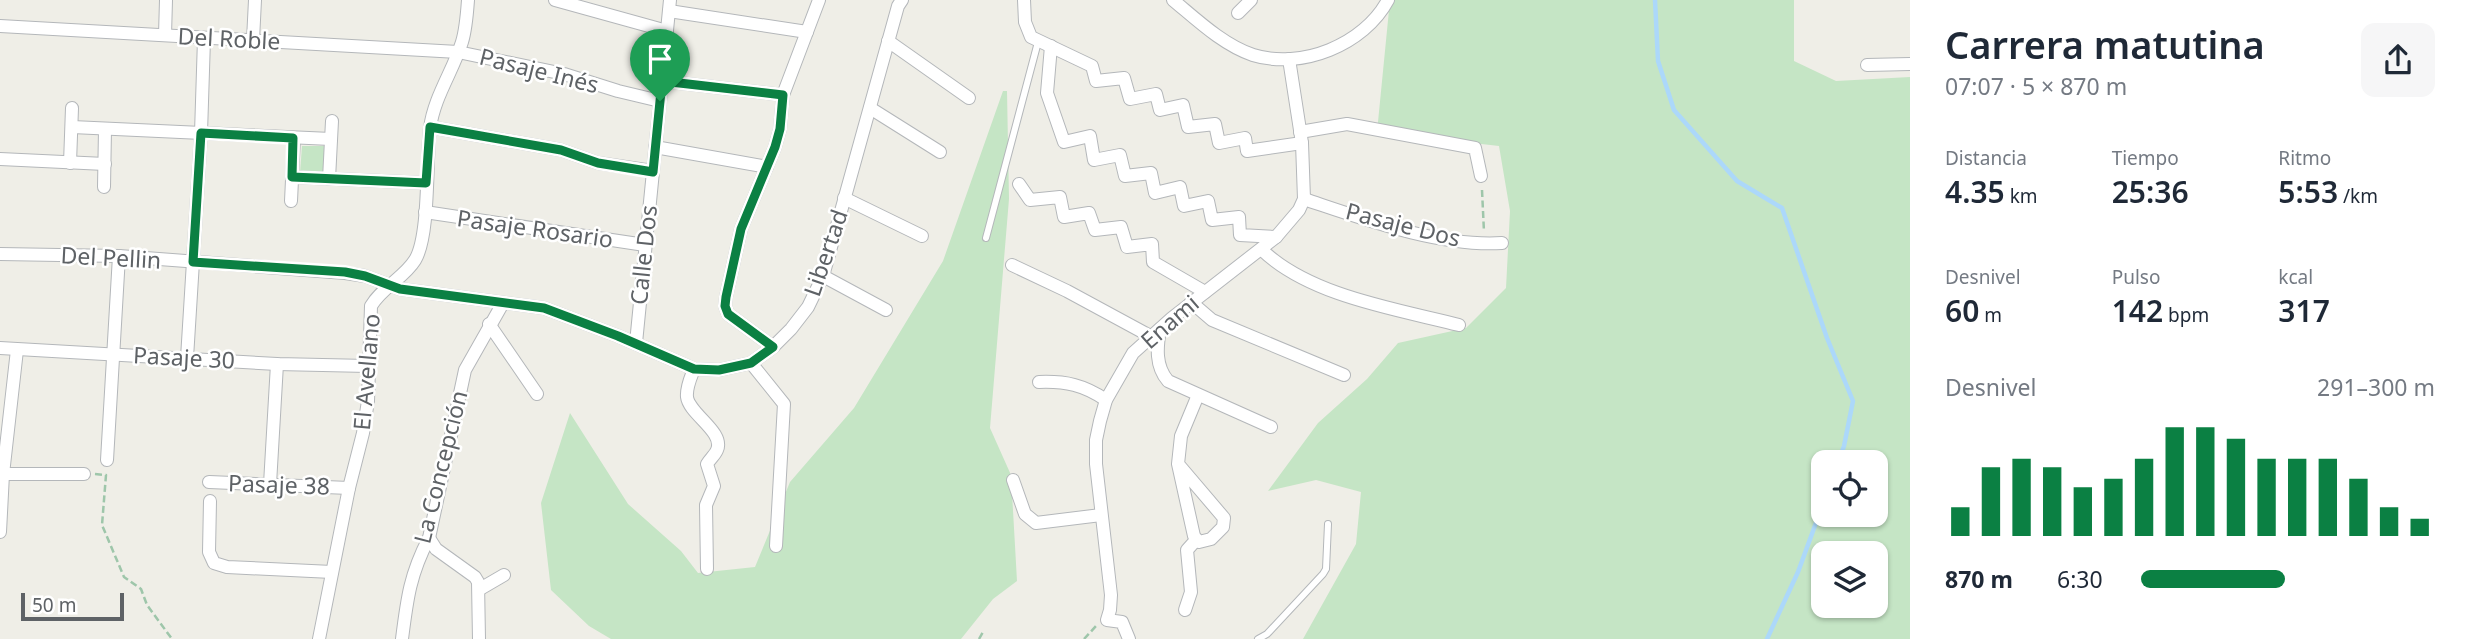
<!DOCTYPE html>
<html lang="es">
<meta charset="utf-8">
<style>
body{margin:0;font-family:"Noto Sans",sans-serif;background:#f6f6f7;color:#1f2937;height:100vh;display:flex;flex-direction:column;font-size:26px;white-space:nowrap}
*{box-sizing:border-box;margin:0}
p{font-size:23px;color:#747a83}
.icon{flex:none;width:38px;height:38px;fill:none;stroke:currentColor;stroke-width:2;stroke-linecap:round;stroke-linejoin:round}
.map{position:relative;flex:1;overflow:hidden}
.details{display:flex;flex-direction:column;background:#fff;width:560px}
.details>*{flex:none}
.controls{position:absolute;left:1811px;top:450px;display:grid;gap:14px}
.controls a{display:grid;place-items:center;width:77px;height:77px;border-radius:14px;background:#fff;box-shadow:0 2px 5px #0004;font-size:35px}
.scale{position:absolute;left:21px;bottom:18px;width:103px;box-sizing:border-box;padding-left:7px;border:4px solid #5e6266;border-top:0;font-size:19px;line-height:24px;white-space:nowrap;color:#5e6266;-webkit-text-stroke:5px #fff;paint-order:stroke}
.pin{position:absolute;display:grid;place-items:center;width:60px;height:60px;color:#fff;margin:-72px -30px;border-radius:50% 50% 50% 0;rotate:-45deg;box-shadow:0 0 7px #0007}
.pin .icon{rotate:45deg}
.round{display:grid;place-items:center;flex:none;width:74px;height:74px;border-radius:14px;background:#f6f6f7}
.overview{display:flex;align-items:center;justify-content:space-between;height:119px;padding:0 35px}
h1{font-size:38px;font-weight:600;line-height:52px}
.metrics{display:grid;grid-template-columns:repeat(3,1fr);gap:10px;height:119px;padding:7px 35px}
.metrics div{display:grid;align-content:center}
.metrics b{font-size:30px;font-weight:600}
.metrics small{font-size:19px;font-weight:400}
.metrics p{font-size:19px}
.chart{height:196px;padding:14px 35px}
.chart p{display:flex;justify-content:space-between}
.chart svg{width:100%;height:126px;margin-top:7px;stroke:#0b8043;stroke-width:6}
ul{padding:0 35px;list-style:none;font-size:23px}
li{display:grid;grid-template-columns:112px 84px 1fr;align-items:center;height:52px}
li i{height:18px;border-radius:9px;background:#0b8043}
main{display:flex;flex:1;min-height:0}
.map>svg:first-child{display:block}
.green{fill:#c5e5c5;fill-rule:evenodd}
.lines{fill:none;stroke-linecap:round;stroke-linejoin:round}
.stream{stroke:#acd8fa;stroke-width:4.5}
.lane-casing{stroke:#b4b7ba;stroke-width:8}
.street-casing{stroke:#b4b7ba;stroke-width:14}
.path{stroke:#9ec6aa;stroke-width:2.5;stroke-dasharray:7 3.5;stroke-linecap:butt}
.lane{stroke:#fff;stroke-width:6}
.street{stroke:#fff;stroke-width:12}
.route-casing{stroke:#fff;stroke-width:14}
.route{stroke:#0b8043;stroke-width:9}
.labels{text-anchor:middle;stroke-width:5;stroke-linejoin:round;paint-order:stroke}
.street-label{font-size:23px;fill:#5e6266;stroke:#fff}
</style>
<main>
<div class="map">
<svg width="1910" height="639" viewBox="0 0 1910 639">
<rect width="100%" height="100%" fill="#efeee7"/>
<!-- green -->
<g class="green">
<path d="M1390,0H1794V61L1836,81L1910,77V639H1303L1356,544L1361,492L1316,480L1268,491L1318,423L1367,379L1398,343L1466,328L1506,288L1510,211L1499,146L1377,132ZM1824,462H1876V514H1824ZM1824,553H1876V606H1824Z"/>
<path d="M1003,91H1007L1009,199L990,428L1011,475L1017,581L993,599L961,639H611L589,626L551,590L541,503L570,413L628,504L681,551L698,573L755,567L790,482L854,408L943,261Z"/>
<path d="M302,146H326L325,174L300,173Z"/>
</g>
<g class="lines">
<!-- stream -->
<g class="stream">
<path d="M1655,0L1658,61L1674,110L1737,181L1782,208L1827,338L1853,401L1844,446L1838,462"/>
<path d="M1767,639L1798,572L1824,501"/>
</g>
<defs>
<g id="lane">
<path d="M986,238L1038,42"/>
<path d="M1258,639L1267,634L1323,574L1326,569L1328,524"/>
</g>
<g id="street">
<path d="M555,0L667,31"/>
<path d="M1024,0L1025,22L1031,37L1092,66L1096,81L1124,78L1130,99L1156,94L1160,110L1183,105L1188,127L1215,124L1219,143L1245,138L1247,151L1302,143"/>
<path d="M1173,0C1196,19 1223,45 1253,55C1301,70 1364,45 1388,0"/>
<path d="M669,11L807,32"/>
<path d="M1238,13L1251,0"/>
<path d="M0,26L458,52L564,74L618,91L660,101"/>
<path d="M165,35L166,0"/>
<path d="M253,40L255,0"/>
<path d="M888,41L969,98"/>
<path d="M1051,46L1047,93L1064,142L1090,136L1094,160L1120,155L1125,176L1151,173L1155,193L1180,187L1184,206L1208,201L1212,220L1239,217L1240,235L1276,237"/>
<path d="M1867,65L1910,64"/>
<path d="M662,81L783,95"/>
<path d="M870,108L940,152"/>
<path d="M72,127L331,139"/>
<path d="M430,127L561,150L598,163L653,171"/>
<path d="M1300,132L1347,124L1475,148L1481,176"/>
<path d="M655,147L767,167"/>
<path d="M0,159L105,164"/>
<path d="M70,163L72,108"/>
<path d="M292,177L426,183"/>
<path d="M329,179L332,121"/>
<path d="M1019,184L1030,200L1060,197L1064,217L1089,213L1095,230L1121,227L1127,247L1152,244L1153,262L1205,292"/>
<path d="M104,187L105,129"/>
<path d="M844,198L922,236"/>
<path d="M1304,199C1364,219 1439,247 1502,243"/>
<path d="M291,201L294,138"/>
<path d="M425,212L645,245"/>
<path d="M1262,250C1310,296 1396,309 1459,325"/>
<path d="M0,254L119,256L345,273L365,276L400,289L544,308L618,336L694,369L719,370L751,363L773,347L791,329L808,307L823,276L898,6L902,0"/>
<path d="M1012,265L1067,291L1152,337"/>
<path d="M823,276L886,310"/>
<path d="M1191,302L1212,320L1344,375"/>
<path d="M489,324L537,394"/>
<path d="M1160,329C1157,347 1155,366 1168,381L1271,427"/>
<path d="M636,343L670,0"/>
<path d="M773,347L728,314L725,306L726,297L741,229L775,147L780,129L783,95L819,0"/>
<path d="M0,348L277,364L368,366"/>
<path d="M187,358L201,133L204,39"/>
<path d="M751,363L784,404L776,546"/>
<path d="M694,369C691,377 686,387 687,397C689,414 725,432 717,450C715,455 710,459 707,464L714,486L706,505L707,569"/>
<path d="M1039,382C1066,381 1084,385 1106,400"/>
<path d="M107,460L119,256"/>
<path d="M1178,464L1194,536L1199,542L1211,539L1223,527L1224,518L1178,464L1181,436L1198,395"/>
<path d="M0,474H84"/>
<path d="M1013,480L1025,514L1036,523L1101,515"/>
<path d="M209,482L349,488"/>
<path d="M270,484L277,364"/>
<path d="M210,501L209,552L214,563L227,567L332,572"/>
<path d="M0,532L3,474L17,350"/>
<path d="M429,538L436,549L475,577L478,582L479,639"/>
<path d="M480,589L504,575"/>
<path d="M1185,610L1191,592L1187,550L1196,540"/>
<path d="M319,639L349,488L363,433L368,401L371,306C382,287 404,278 415,260C430,236 426,159 430,128C434,97 453,71 462,42C466,29 467,14 468,0"/>
<path d="M402,639C407,599 410,574 429,538L465,370L503,303"/>
<path d="M1129,639L1122,622L1107,620L1110,610L1111,595L1096,464V440L1100,421L1106,400L1133,353L1172,318L1276,237L1299,210L1304,199L1302,143L1289,59"/>
</g>
</defs>
<!-- lane casing -->
<use href="#lane" class="lane-casing"/>
<!-- street casing -->
<use href="#street" class="street-casing"/>
<!-- path -->
<g class="path">
<path d="M1482,190L1484,232"/>
<path d="M95,474L106,475L102,525L124,577L141,589L147,605L172,639"/>
<path d="M979,639L983,632"/>
<path d="M1084,639L1096,626"/>
</g>
<!-- lane -->
<use href="#lane" class="lane"/>
<!-- street -->
<use href="#street" class="street"/>
</g>
<g class="lines">
<defs>
<path id="route" d="M662,81L783,95L780,129L775,147L741,229L726,297L725,306L728,314L773,347L751,363L719,370L694,369L618,336L544,308L400,289L365,276L345,272L193,262L201,133L293,138L292,177L426,183L430,127L561,150L598,163L653,172Z"/>
</defs>
<!-- route casing -->
<use href="#route" class="route-casing"/>
<!-- route -->
<use href="#route" class="route"/>
</g>
<g class="labels">
<!-- street labels -->
<g class="street-label">
<text transform="translate(229 39) rotate(3)" y="8">Del Roble</text>
<text transform="translate(539 71) rotate(14)" y="8">Pasaje Inés</text>
<text transform="translate(1403 225) rotate(14)" y="8">Pasaje Dos</text>
<text transform="translate(535 229) rotate(8)" y="8">Pasaje Rosario</text>
<text transform="translate(826 253) rotate(-71)" y="8">Libertad</text>
<text transform="translate(644 255) rotate(-84)" y="8">Calle Dos</text>
<text transform="translate(111 258) rotate(3)" y="8">Del Pellin</text>
<text transform="translate(1170 322) rotate(-41)" y="8">Enami</text>
<text transform="translate(184 358) rotate(3)" y="8">Pasaje 30</text>
<text transform="translate(367 372) rotate(-85)" y="8">El Avellano</text>
<text transform="translate(441 467) rotate(-76)" y="8">La Concepción</text>
<text transform="translate(279 485) rotate(2)" y="8">Pasaje 38</text>
</g>
</g>
</svg>
<div class="controls">
<a><svg class="icon" aria-label="locate" viewBox="0 0 24 24"><circle cx="12" cy="12" r="6"/><path d="M12 2v4M12 18v4M2 12h4M18 12h4"/></svg></a>
<a><svg class="icon" aria-label="layers" viewBox="0 0 24 24"><path d="M12 4l9 5-9 5-9-5zM3 14l9 5 9-5"/></svg></a>
</div>
<div class="scale">50 m</div>
<div class="pin" style="left:660px;top:101px;background:#1e9e55"><svg class="icon" aria-label="arrive" viewBox="0 0 24 24"><path d="M6 21V4h12l-3 4 3 4H6"/></svg></div>
</div>
<section class="details">
<div class="overview"><div><h1>Carrera matutina</h1><p>07:07 · 5 × 870 m</p></div><a class="round"><svg class="icon" aria-label="share" viewBox="0 0 24 24"><path d="M12 15V3M7 8l5-5 5 5M5 13v7h14v-7"/></svg></a></div>
<div class="metrics">
<div><p>Distancia</p><b>4.35<small> km</small></b></div>
<div><p>Tiempo</p><b>25:36</b></div>
<div><p>Ritmo</p><b>5:53<small> /km</small></b></div>
</div>
<div class="metrics">
<div><p>Desnivel</p><b>60<small> m</small></b></div>
<div><p>Pulso</p><b>142<small> bpm</small></b></div>
<div><p>kcal</p><b>317</b></div>
</div>
<div class="chart"><p><span>Desnivel</span>291–300 m</p>
<svg viewBox="0 0 160 44" preserveAspectRatio="none"><path d="M5 44V34M15 44V20M25 44V17M35 44V20M45 44V27M55 44V24M65 44V17M75 44V6M85 44V6M95 44V10M105 44V17M115 44V17M125 44V17M135 44V24M145 44V34M155 44V38"/></svg>
</div>
<ul>
<li><b>870 m</b>6:30<i style="width:49%"></i></li>
</ul>
</section>
</main>
